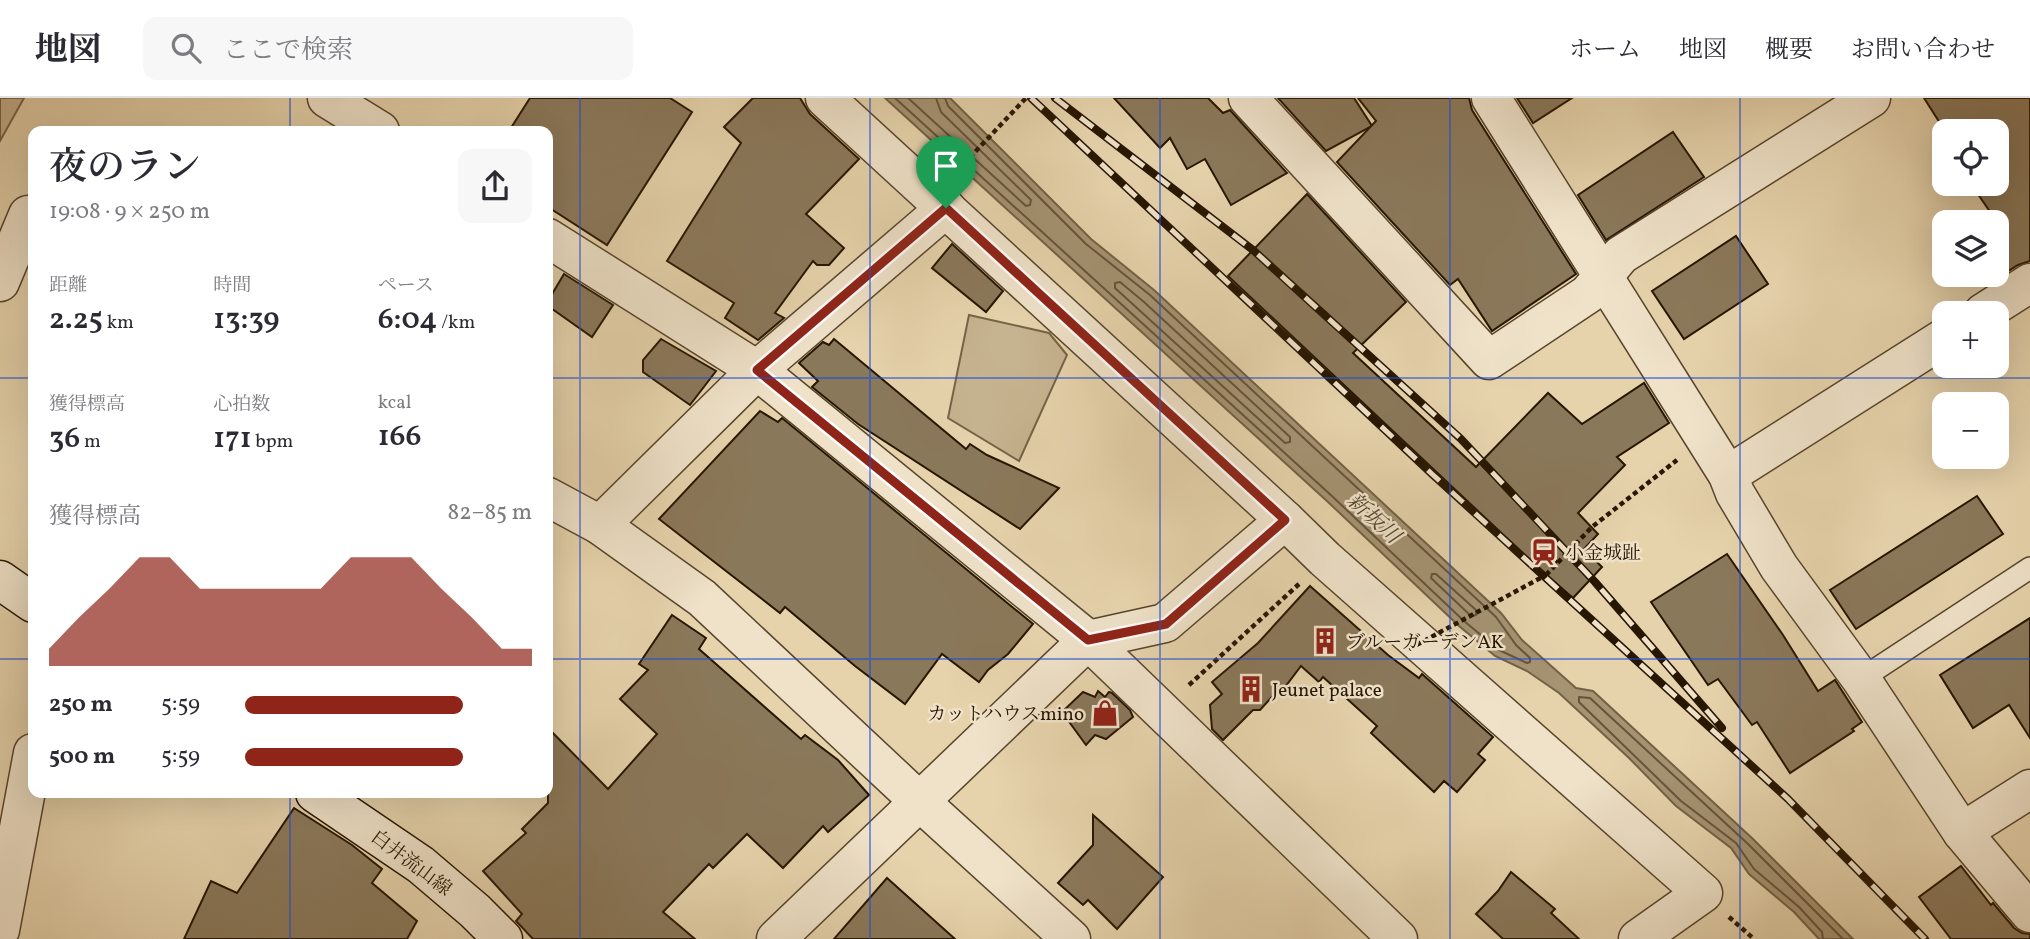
<!DOCTYPE html>
<html lang="ja">
<meta charset="utf-8">
<style>
body{margin:0;font-family:Vollkorn,"Noto Serif JP",serif;background:#f7f7f7;color:#2b2b33;height:100vh;display:flex;flex-direction:column;font-size:26px;white-space:nowrap}
*{box-sizing:border-box;margin:0}
p{font-size:23px;color:#7c7c81}
.icon{flex:none;width:38px;height:38px;fill:none;stroke:currentColor;stroke-width:2;stroke-linecap:round;stroke-linejoin:round}
.map{position:relative;flex:1;overflow:hidden}
.details{position:absolute;left:28px;top:28px;width:525px;height:672px;display:flex;flex-direction:column;background:#fff;border-radius:14px;box-shadow:0 7px 28px #0002}
.details>*{flex:none}
.buttons{position:absolute;left:1932px;top:21px;display:grid;gap:14px}
.buttons a{display:grid;place-items:center;width:77px;height:77px;border-radius:14px;background:#fff;box-shadow:0 7px 28px #0002;font-size:35px}
.pin{position:absolute;display:grid;place-items:center;width:60px;height:60px;color:#fff;margin:-72px -30px;border-radius:50% 50% 50% 0;rotate:-45deg;box-shadow:0 0 7px #0007}
.pin .icon{rotate:45deg}
.round{display:grid;place-items:center;flex:none;width:74px;height:74px;border-radius:14px;background:#f7f7f7}
.overview{display:flex;align-items:center;justify-content:space-between;height:119px;padding:0 21px}
h1{font-size:38px;font-weight:600;line-height:52px}
.figures{display:grid;grid-template-columns:repeat(3,1fr);gap:10px;height:119px;padding:7px 21px}
.figures div{display:grid;align-content:center}
.figures b{font-size:30px;font-weight:600}
.figures small{font-size:19px;font-weight:400}
.figures p{font-size:19px}
.chart{height:196px;padding:14px 21px}
.chart p{display:flex;justify-content:space-between}
.chart svg{width:100%;height:126px;margin-top:7px;fill:#8f2418;opacity:.7}
ul{padding:0 21px;list-style:none;font-size:23px}
li{display:grid;grid-template-columns:112px 84px 1fr;align-items:center;height:52px}
li i{height:18px;border-radius:9px;background:#8f2418}
header{display:flex;align-items:center;gap:42px;box-sizing:border-box;height:98px;padding:0 35px;background:#fff;border-bottom:2px solid #e1e1e2}
header strong{font-size:33px}
nav{display:flex;gap:38px;margin-inline-start:auto;font-size:24px}
.search{width:490px;height:63px;background:#f7f7f7;display:flex;align-items:center;gap:18px;box-sizing:border-box;padding:0 24px;border-radius:14px;color:#7c7c81;font-size:26px}
.map>svg:first-child{display:block}
.green{fill:#c6b38f;stroke:#766448;stroke-width:2}
.water{fill:#a59372;stroke:#736145;stroke-width:2}
.lines{fill:none;stroke-linecap:round;stroke-linejoin:round}
.shore{stroke:#66543a;stroke-width:2}
.building{fill:#8a785a;stroke:#271601;stroke-width:2}
.lane-casing{stroke:#57452c;stroke-width:24}
.street-casing{stroke:#57452c;stroke-width:41}
.secondary-casing{stroke:#271601;stroke-width:41}
.path{stroke:#271601;stroke-width:4.5;stroke-dasharray:5 3.5;stroke-linecap:butt}
.lane{stroke:#efe2c9;stroke-width:21}
.street{stroke:#efe2c9;stroke-width:38}
.secondary{stroke:#efe2c9;stroke-width:38}
.rail-casing{stroke:#271601;stroke-width:8}
.rail{stroke:#efe2c9;stroke-width:5;stroke-dasharray:16;stroke-linecap:butt}
.path-bridge{stroke:#271601;stroke-width:4.5;stroke-dasharray:5 3.5;stroke-linecap:butt}
.route-casing{stroke:#fff;stroke-width:14}
.route{stroke:#8f2418;stroke-width:9}
.grid{fill:none;stroke:#1d4ed8;stroke-width:2;stroke-opacity:0.55}
.labels{text-anchor:middle;stroke-width:5;stroke-linejoin:round;paint-order:stroke}
.poi-label{font-size:19px;fill:#271601;stroke:#efe2c9;text-anchor:start}
.street-label{font-size:19px;fill:#271601;stroke:#efe2c9}
.water-label{font-size:21px;font-style:italic;fill:#59482e;stroke:#efe2c9}
</style>
<header>
<strong>地図</strong>
<div class="search"><svg class="icon" aria-label="search" viewBox="0 0 24 24"><circle cx="10" cy="10" r="6"/><path d="M15 15l6 6"/></svg>ここで検索</div>
<nav><a>ホーム</a><a>地図</a><a>概要</a><a>お問い合わせ</a></nav>
</header>
<div class="map">
<svg width="2030" height="841" viewBox="0 0 2030 841">
<rect width="100%" height="100%" fill="#e6d3ac"/>
<filter id="stains"><feTurbulence type="fractalNoise" baseFrequency=".00286" numOctaves="4"/><feColorMatrix values="0 0 0 0 .2 0 0 0 0 .09 0 0 0 0 .02 0 0 0 .5 -.17"/></filter>
<radialGradient id="worn" r=".72"><stop offset=".6" stop-color="#630" stop-opacity="0"/><stop offset="1" stop-color="#630" stop-opacity=".3"/></radialGradient>
<!-- green -->
<g class="green">
<path d="M0,0H24L0,43Z"/>
<path d="M969,217L1049,235L1067,257L1019,363L948,320Z"/>
</g>
<!-- water -->
<path class="water" d="M885,0H950L1091,141L1154,192L1501,515L1522,542L1576,590L1593,593L1753,741L1853,841H1819L1794,814L1749,776L1731,750L1676,708L1629,660L1559,595L1527,573L1495,558L1459,528L1328,404Z"/>
<g class="lines">
<!-- shore -->
<g class="shore">
<path d="M895,0L1333,399L1464,523L1499,552L1527,565L1530,564V560L1516,547L1496,519L1150,197L1086,146L948,8L945,0"/>
<path d="M908,0L1026,108L1030,107L1031,102L941,14L936,0"/>
<path d="M1120,184L1144,204L1290,339V344L1285,345L1115,190V185Z"/>
<path d="M1432,476H1436L1476,512V517L1471,518L1431,480Z"/>
<path d="M1823,841L1822,834L1799,809L1754,771L1736,745L1681,703L1579,604V599L1590,600L1748,746L1843,841"/>
</g>
</g>
<!-- building -->
<g class="building">
<path d="M530,0H670L692,14L607,147L548,109V33H509Z"/>
<path d="M753,0H800L810,16L859,61L806,116L844,150L829,167H817L813,163L775,215L784,220L758,242L725,220L734,205L667,163L741,45L724,29Z"/>
<path d="M1114,0H1208L1223,15L1230,12L1287,75L1231,107L1205,61L1187,71L1170,40L1160,50Z"/>
<path d="M1278,0H1354L1372,28L1326,53Z"/>
<path d="M1358,0H1469L1472,12L1576,176L1492,233L1458,181L1450,187L1337,64L1376,23Z"/>
<path d="M1517,0H1572L1533,25Z"/>
<path d="M1924,0H2030V163L2018,167L1997,180V124L1971,86H1997V33H1945Z"/>
<path d="M1673,34L1704,79L1606,142L1578,97Z"/>
<path d="M1307,96L1406,204L1353,255L1476,369L1548,295L1582,326L1644,285L1669,325L1617,359L1625,367L1578,415L1598,436L1584,451L1602,469L1573,500L1546,477L1228,178Z"/>
<path d="M1736,138L1768,186L1684,241L1652,193Z"/>
<path d="M952,146L1003,193L986,214L932,170Z"/>
<path d="M564,176L613,207L592,239L548,208V203Z"/>
<path d="M661,241L716,273L690,307L643,274V262Z"/>
<path d="M834,241L966,351L970,346L987,357L1059,390L1020,431L858,326L812,289L818,283L799,265L823,244L829,247Z"/>
<path d="M760,313L778,324L782,320L1033,526L1008,556L988,572L979,584L942,556L905,606L855,568L785,509L780,515L659,421Z"/>
<path d="M1977,398L2003,436L1856,531L1830,492Z"/>
<path d="M1727,456L1783,537L1818,593L1835,582L1862,624L1852,631L1854,633L1790,675L1757,624L1752,627L1718,581L1708,587L1651,504Z"/>
<path d="M1310,488L1388,557L1419,580L1422,576L1493,639L1478,656L1485,662L1457,694L1444,683L1434,694L1371,635L1377,628L1323,579L1319,584L1301,568L1282,593L1278,592L1260,612H1253L1223,642L1212,631L1210,607L1222,596L1212,584L1258,545Z"/>
<path d="M672,517L706,540L699,551L801,641L805,637L838,662L869,697L828,734L823,728L783,770L747,736L713,770L709,766L663,814L695,841H533L516,823L522,816L483,773L526,735L522,731L548,705V630L608,691L657,636L620,601L648,572L639,566Z"/>
<path d="M2030,520V640L2009,607L1973,630L1940,577Z"/>
<path d="M1098,593L1105,599L1109,594L1112,595L1130,612L1133,619L1106,641L1095,637L1086,647L1062,614L1083,594L1095,599Z"/>
<path d="M294,710L352,747L382,771L372,785L417,823L407,841H184L211,783L237,795Z"/>
<path d="M1093,717L1163,779L1117,831L1088,802L1083,807L1058,785L1093,747Z"/>
<path d="M1961,768L1991,807L1993,805L2014,830L2022,835L2030,836V841H1951L1919,799Z"/>
<path d="M1511,774L1555,811L1551,815L1579,841H1503L1476,816L1498,793Z"/>
<path d="M887,780L955,841H834Z"/>
</g>
<g class="lines">
<defs>
<path id="lane" d="M1861,581L2030,470"/>
<g id="street">
<path d="M327,0L380,33"/>
<path d="M825,0L1285,422L1325,461L1703,795L1638,841"/>
<path d="M1248,0L1489,262L1588,196L1621,157L1871,0"/>
<path d="M1491,0L1728,377L1735,395L1779,469L1861,581L1962,734L2030,815"/>
<path d="M548,140L757,272L1088,542L1398,841"/>
<path d="M0,184L28,117"/>
<path d="M1983,215L2030,185"/>
<path d="M1728,377L1944,240"/>
<path d="M548,399L600,427L702,500L905,690L1071,841"/>
<path d="M600,427L757,272L946,110"/>
<path d="M1962,734L2030,691"/>
<path d="M0,832L33,655"/>
<path d="M776,841L1088,542L1165,525L1285,422"/>
</g>
<g id="secondary">
<path d="M0,482L33,505"/>
<path d="M315,695L421,767L475,813L503,841"/>
</g>
</defs>
<!-- lane casing -->
<use href="#lane" class="lane-casing"/>
<!-- street casing -->
<use href="#street" class="street-casing"/>
<!-- secondary casing -->
<use href="#secondary" class="secondary-casing"/>
<!-- path -->
<g class="path">
<path d="M958,72L1026,0"/>
<path d="M1548,458L1557,465"/>
<path d="M1546,477L1592,429L1677,362"/>
<path d="M1189,587L1299,486"/>
<path d="M1729,819L1754,841"/>
</g>
<!-- lane -->
<use href="#lane" class="lane"/>
<!-- street -->
<use href="#street" class="street"/>
<!-- secondary -->
<use href="#secondary" class="secondary"/>
<defs>
<g id="rail">
<path d="M1031,0L1432,376L1788,701L1925,841"/>
<path d="M1055,0L1253,152L1461,341L1595,484L1722,630"/>
</g>
</defs>
<!-- rail casing -->
<use href="#rail" class="rail-casing"/>
<!-- rail -->
<use href="#rail" class="rail"/>
<!-- path-bridge -->
<path class="path-bridge" d="M1409,551L1546,477"/>
</g>
<g class="lines">
<defs>
<path id="route" d="M946,110L1285,422L1166,526L1088,542L757,272Z"/>
</defs>
<!-- route casing -->
<use href="#route" class="route-casing"/>
<!-- route -->
<use href="#route" class="route"/>
</g>
<!-- grid -->
<path class="grid" d="M290,0V33M580,0V841M870,0V841M1160,0V841M1450,0V841M1740,0V841M0,280H33M548,280H2030M0,561H33M548,561H2030M290,695V841"/>
<!-- icons -->
<defs>
<symbol id="station-bare" viewBox="-9 -9 18 18"><path d="M-3-6H3Q5-6 5-4V2Q5 4 3 4L4.5 6H3L1.5 4h-3L-3 6H-4.5L-3 4Q-5 4-5 2V-4Q-5-6-3-6ZM-3.5-4v3h7v-3ZM-3.5 1v1.5H-2V1ZM2 1v1.5H3.5V1Z" fill="#8f2418" stroke="#efe2c9" stroke-width="2.5" paint-order="stroke"/></symbol>
<symbol id="building-bare" viewBox="-9 -9 18 18"><path d="M-4-6H4V6H1V3H-1V6H-4ZM-2.5-4.3h1.7v1.8h-1.7ZM.8-4.3h1.7v1.8H.8ZM-2.5-1h1.7V.8h-1.7ZM.8-1h1.7V.8H.8Z" fill="#8f2418" stroke="#efe2c9" stroke-width="2.5" paint-order="stroke"/></symbol>
<symbol id="shop-bare" viewBox="-9 -9 18 18"><path d="M-5-2.5h2.3a2.7 3.5 0 0 1 5.4 0H5L5.5 6h-11ZM-1.5-2.5h3a1.5 2.3 0 0 0-3 0Z" fill="#8f2418" stroke="#efe2c9" stroke-width="2.5" paint-order="stroke"/></symbol>
</defs>
<g fill-rule="evenodd">
<use href="#station-bare" x="1525" y="435" width="38" height="38"/>
<use href="#building-bare" x="1306" y="524" width="38" height="38"/>
<use href="#building-bare" x="1232" y="572" width="38" height="38"/>
<use href="#shop-bare" x="1086" y="596" width="38" height="38"/>
</g>
<g class="labels">
<!-- poi labels -->
<g class="poi-label">
<text x="1565" y="461">小金城趾</text>
<text x="1346" y="550">ブルーガーデンAK</text>
<text x="1272" y="598">Jeunet palace</text>
<text x="1084" y="622" text-anchor="end">カットハウスmino</text>
</g>
<!-- street labels -->
<g class="street-label">
<text transform="translate(412 764) rotate(37)" y="7">白井流山線</text>
</g>
<!-- water labels -->
<g class="water-label">
<text transform="translate(1374 420) rotate(42)" y="7">新坂川</text>
</g>
</g>
<rect width="100%" height="100%" filter="url(#stains)"/>
<rect width="100%" height="100%" fill="url(#worn)"/>
</svg>
<div class="buttons">
<a><svg class="icon" aria-label="locate" viewBox="0 0 24 24"><circle cx="12" cy="12" r="6"/><path d="M12 2v4M12 18v4M2 12h4M18 12h4"/></svg></a>
<a><svg class="icon" aria-label="layers" viewBox="0 0 24 24"><path d="M12 4l9 5-9 5-9-5zM3 14l9 5 9-5"/></svg></a>
<a>+</a>
<a>−</a>
</div>
<div class="pin" style="left:946px;top:110px;background:#1e9e55"><svg class="icon" aria-label="arrive" viewBox="0 0 24 24"><path d="M6 21V4h12l-3 4 3 4H6"/></svg></div>
<section class="details">
<div class="overview"><div><h1>夜のラン</h1><p>19:08 · 9 × 250 m</p></div><a class="round"><svg class="icon" aria-label="share" viewBox="0 0 24 24"><path d="M12 15V3M7 8l5-5 5 5M5 13v7h14v-7"/></svg></a></div>
<div class="figures">
<div><p>距離</p><b>2.25<small> km</small></b></div>
<div><p>時間</p><b>13:39</b></div>
<div><p>ペース</p><b>6:04<small> /km</small></b></div>
</div>
<div class="figures">
<div><p>獲得標高</p><b>36<small> m</small></b></div>
<div><p>心拍数</p><b>171<small> bpm</small></b></div>
<div><p>kcal</p><b>166</b></div>
</div>
<div class="chart"><p><span>獲得標高</span>82–85 m</p>
<svg viewBox="0 0 160 44" preserveAspectRatio="none"><path d="M0 44V38L10 27L20 17L30 6L40 6L50 17L60 17L70 17L80 17L90 17L100 6L110 6L120 6L130 17L140 27L150 38L160 38V44z"/></svg>
</div>
<ul>
<li><b>250 m</b>5:59<i style="width:76%"></i></li>
<li><b>500 m</b>5:59<i style="width:76%"></i></li>
</ul>
</section>
</div>
